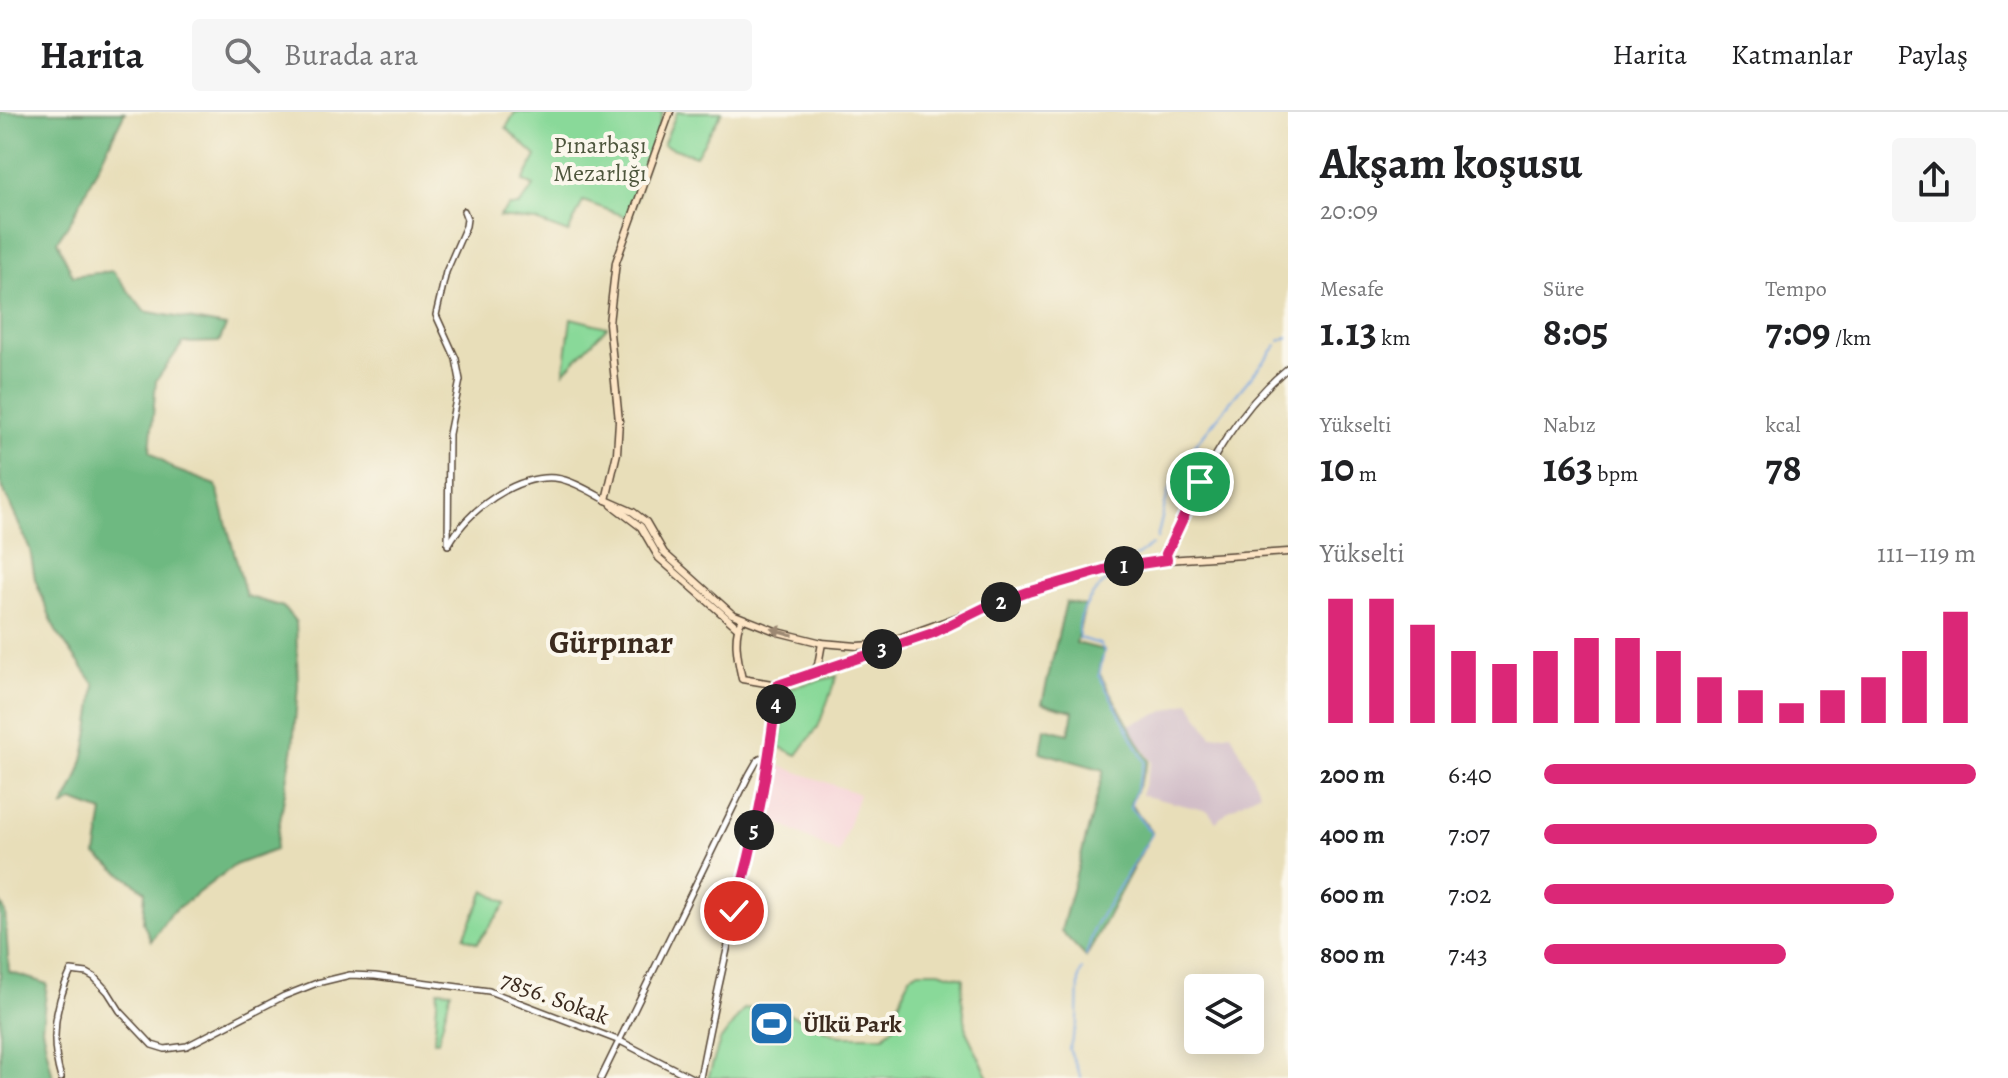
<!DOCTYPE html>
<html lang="tr">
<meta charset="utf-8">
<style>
body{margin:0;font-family:Alegreya,serif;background:#f6f6f6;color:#202124;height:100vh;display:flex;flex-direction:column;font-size:30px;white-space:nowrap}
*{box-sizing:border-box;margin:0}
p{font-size:26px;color:#757577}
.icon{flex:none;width:44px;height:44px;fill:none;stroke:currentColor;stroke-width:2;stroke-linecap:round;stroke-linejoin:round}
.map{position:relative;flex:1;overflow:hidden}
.sheet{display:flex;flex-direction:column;background:#fff;width:720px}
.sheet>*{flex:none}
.controls{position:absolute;left:1184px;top:862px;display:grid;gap:16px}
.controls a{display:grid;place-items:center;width:80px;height:80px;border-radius:8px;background:#fff;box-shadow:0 4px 20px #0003;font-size:40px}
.pin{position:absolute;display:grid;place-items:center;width:68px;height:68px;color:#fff;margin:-34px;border:4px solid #fff;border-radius:50%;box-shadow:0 2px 8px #0007}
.km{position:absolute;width:40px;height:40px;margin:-20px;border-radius:50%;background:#222;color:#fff;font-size:22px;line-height:40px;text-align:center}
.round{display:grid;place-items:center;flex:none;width:84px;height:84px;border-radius:8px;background:#f6f6f6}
.summary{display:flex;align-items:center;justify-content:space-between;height:136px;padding:0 32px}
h1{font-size:44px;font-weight:700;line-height:60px}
.figures{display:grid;grid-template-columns:repeat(3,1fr);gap:12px;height:136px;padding:8px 32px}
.figures div{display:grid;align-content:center}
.figures b{font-size:40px;font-weight:700}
.figures small{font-size:22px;font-weight:400}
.figures p{font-size:22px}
.chart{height:224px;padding:16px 32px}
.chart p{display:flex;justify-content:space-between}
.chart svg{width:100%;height:144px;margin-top:8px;stroke:#db2777;stroke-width:6}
ul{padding:0 32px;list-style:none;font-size:26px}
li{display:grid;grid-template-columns:128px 96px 1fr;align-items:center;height:60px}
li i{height:20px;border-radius:10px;background:#db2777}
header{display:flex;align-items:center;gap:48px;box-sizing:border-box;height:112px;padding:0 40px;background:#fff;border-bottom:2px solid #e0e0e0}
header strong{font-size:38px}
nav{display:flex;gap:44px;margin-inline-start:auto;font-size:28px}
.search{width:560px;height:72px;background:#f6f6f6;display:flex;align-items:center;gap:20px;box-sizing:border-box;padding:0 28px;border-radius:8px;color:#757577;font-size:30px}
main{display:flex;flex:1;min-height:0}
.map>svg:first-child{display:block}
.built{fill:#f6cfd5}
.industrial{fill:#d1bdc8}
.green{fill:#89d999;stroke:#62825c;stroke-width:2}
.forest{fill:#6eb981;stroke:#547250;stroke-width:2}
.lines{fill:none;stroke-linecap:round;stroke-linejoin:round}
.stream{stroke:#77a6e1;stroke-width:2}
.tertiary-casing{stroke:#554535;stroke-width:8}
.secondary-casing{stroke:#554535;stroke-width:9}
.tertiary{stroke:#fff;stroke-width:5}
.secondary{stroke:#fde5c5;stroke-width:6}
.oneway{fill:#9c8872}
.route-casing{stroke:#fff;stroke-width:16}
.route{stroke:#db2777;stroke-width:10}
.labels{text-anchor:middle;stroke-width:8;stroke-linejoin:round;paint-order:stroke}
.park-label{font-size:24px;fill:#4e563d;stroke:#fbf7ec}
.street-label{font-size:24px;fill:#3b2a1e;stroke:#fbf7ec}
.poi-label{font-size:24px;font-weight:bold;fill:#3b2a1e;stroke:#fbf7ec;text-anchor:start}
.district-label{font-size:32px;font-weight:bold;fill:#3b2a1e;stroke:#fbf7ec}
</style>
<header>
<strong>Harita</strong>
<div class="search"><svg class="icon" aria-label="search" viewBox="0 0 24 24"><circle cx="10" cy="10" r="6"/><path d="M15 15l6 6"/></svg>Burada ara</div>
<nav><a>Harita</a><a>Katmanlar</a><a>Paylaş</a></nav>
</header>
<main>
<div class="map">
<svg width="1288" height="966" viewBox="0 0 1288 966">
<rect width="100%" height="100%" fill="#fbf7ec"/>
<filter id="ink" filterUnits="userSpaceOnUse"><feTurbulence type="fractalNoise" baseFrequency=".0125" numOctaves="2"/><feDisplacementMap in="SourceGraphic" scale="16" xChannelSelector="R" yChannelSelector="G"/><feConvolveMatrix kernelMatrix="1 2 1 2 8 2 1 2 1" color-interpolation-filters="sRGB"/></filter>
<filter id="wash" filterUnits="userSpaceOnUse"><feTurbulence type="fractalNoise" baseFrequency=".006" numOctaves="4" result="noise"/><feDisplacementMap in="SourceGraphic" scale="32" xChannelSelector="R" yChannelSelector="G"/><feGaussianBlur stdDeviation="1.8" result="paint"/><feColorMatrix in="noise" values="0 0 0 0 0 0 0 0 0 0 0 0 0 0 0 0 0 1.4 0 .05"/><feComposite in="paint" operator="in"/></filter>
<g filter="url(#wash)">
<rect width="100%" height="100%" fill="#e8deb9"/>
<!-- built -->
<path class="built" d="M775,652L859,682L839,742L766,705Z"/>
<!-- industrial -->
<path class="industrial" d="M1189,590L1212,624L1231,621L1260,680L1229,698L1216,710L1208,699L1141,683L1152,650L1128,613Z"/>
<!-- green -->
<g class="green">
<path d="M515,0H663L630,106L583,89L568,121L536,109L499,105L509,94H519L534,74L523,69L536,44L506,16Z"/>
<path d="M677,0H722L696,44L663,33Z"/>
<path d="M571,206L607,215L564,260Z"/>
<path d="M837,564L818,615L797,643L779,635L788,576Z"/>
<path d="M485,779L507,791L477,831L464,825Z"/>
<path d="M919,859H939L963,866L962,886L967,921L989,966H708L720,929L744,897L771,894L840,924H884L894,914L897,896L910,864Z"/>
<path d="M438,878L451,879L438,929H434Z"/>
</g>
<!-- forest -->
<g class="forest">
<path d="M0,0H125L73,105L57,129L73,164L113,159L144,199L226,214L219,230L183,231L156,269L150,339L173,357L216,373L246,484L283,495L296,510L298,574L293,634L275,738L235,753L170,802L151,829L143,810L145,779L96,743L103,700L73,689L62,696C86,658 90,617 95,573L56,519L35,467L30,437L0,370Z"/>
<path d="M1066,490L1085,494L1076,531L1104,538L1099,561L1149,649L1130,692L1152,720L1086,845L1061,819L1104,658L1040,640L1044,616L1069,622L1073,599L1042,591Z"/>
<path d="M0,789L5,800L9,860L47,872L42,916L53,966H0Z"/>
</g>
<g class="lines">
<!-- stream -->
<g class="stream">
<path d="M1280,229L1288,225"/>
<path d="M1157,427L1168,380L1186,344L1277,233"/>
<path d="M1135,445L1152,433"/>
<path d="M1086,844L1094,815L1152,722L1130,695L1145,650L1099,563L1104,539L1100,532L1079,526C1076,500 1094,477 1115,462"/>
<path d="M1081,966L1069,937L1078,909L1079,866L1082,857"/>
</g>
</g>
</g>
<g filter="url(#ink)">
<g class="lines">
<defs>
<g id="tertiary">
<path d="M449,432C468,399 514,363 555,366C572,368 591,380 606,388"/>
<path d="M448,433L449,322L460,268L456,247L436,203L446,160L466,114L467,107L464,99"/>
<path d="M1167,448C1167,435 1176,420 1182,408C1209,351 1239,296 1288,256"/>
<path d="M61,966C50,929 54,894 71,859L87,861L94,865L108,880L120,899L152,933L165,937L187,934L284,884L317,871L350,863L375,864L489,879L620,929L692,966"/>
<path d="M601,966L749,663L757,649L770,641"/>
<path d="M700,966C724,834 763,706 778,573"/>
</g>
<g id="secondary">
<path d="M606,388L633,400L646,410L664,441L732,502L778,520L822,531L857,534L873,533L902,525L1028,480L1107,457L1167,448L1288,440"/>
<path d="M606,388L617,341L619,309L609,211L616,150L670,0"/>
<path d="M612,393L641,415L659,446L737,515"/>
<path d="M742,507C732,523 738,549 742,567L778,573L933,521L967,505"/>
<path d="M813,561L818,553L822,531"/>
</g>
</defs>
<!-- tertiary casing -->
<use href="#tertiary" class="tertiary-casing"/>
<!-- secondary casing -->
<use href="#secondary" class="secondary-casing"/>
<!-- tertiary -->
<use href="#tertiary" class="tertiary"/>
<!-- secondary -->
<use href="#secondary" class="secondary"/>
</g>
<!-- one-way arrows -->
<defs><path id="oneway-solid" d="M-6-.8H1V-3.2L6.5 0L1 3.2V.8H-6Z" transform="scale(2)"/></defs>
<use class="oneway" href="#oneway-solid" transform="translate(782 520) rotate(-164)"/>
</g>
<g class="lines" filter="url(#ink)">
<defs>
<path id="route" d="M734,799C757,726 769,649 778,573L933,521L984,496L1028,480L1107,457L1167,448L1166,442L1200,370"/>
</defs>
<!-- route casing -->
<use href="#route" class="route-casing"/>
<!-- route -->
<use href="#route" class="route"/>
</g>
<!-- icons -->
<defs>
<symbol id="stadium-square" viewBox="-11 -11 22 22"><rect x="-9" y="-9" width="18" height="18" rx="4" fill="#1f6fb2" stroke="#fbf7ec"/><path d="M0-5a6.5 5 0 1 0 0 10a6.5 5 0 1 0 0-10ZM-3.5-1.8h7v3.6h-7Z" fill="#fff"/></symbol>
</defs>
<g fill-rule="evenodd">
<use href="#stadium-square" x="746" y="886" width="51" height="51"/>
</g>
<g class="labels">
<!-- park labels -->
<g class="park-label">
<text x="600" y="41">Pınarbaşı<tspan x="600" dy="28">Mezarlığı</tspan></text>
</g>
<!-- street labels -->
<g class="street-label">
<text transform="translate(555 886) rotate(20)" y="8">7856. Sokak</text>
</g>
<!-- poi labels -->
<g class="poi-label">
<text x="803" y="920">Ülkü Park</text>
</g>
<!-- district labels -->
<g class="district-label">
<text x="611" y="541">Gürpınar</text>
</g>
</g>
</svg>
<div class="controls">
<a><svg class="icon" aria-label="layers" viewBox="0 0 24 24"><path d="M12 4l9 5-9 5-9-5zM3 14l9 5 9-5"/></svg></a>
</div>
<div class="pin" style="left:1200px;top:370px;background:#1e9e55"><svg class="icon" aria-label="arrive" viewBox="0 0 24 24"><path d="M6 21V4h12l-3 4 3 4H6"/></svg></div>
<div class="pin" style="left:734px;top:799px;background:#d93025"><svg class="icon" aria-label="check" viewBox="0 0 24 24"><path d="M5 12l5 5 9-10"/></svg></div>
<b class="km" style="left:1124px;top:454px">1</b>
<b class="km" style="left:1001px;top:490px">2</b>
<b class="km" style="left:882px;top:537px">3</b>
<b class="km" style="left:776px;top:592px">4</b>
<b class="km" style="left:754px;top:718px">5</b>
</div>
<section class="sheet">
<div class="summary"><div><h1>Akşam koşusu</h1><p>20:09</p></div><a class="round"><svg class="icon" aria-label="share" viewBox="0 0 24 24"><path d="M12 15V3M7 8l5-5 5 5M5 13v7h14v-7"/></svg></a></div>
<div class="figures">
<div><p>Mesafe</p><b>1.13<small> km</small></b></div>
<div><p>Süre</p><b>8:05</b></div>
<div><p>Tempo</p><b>7:09<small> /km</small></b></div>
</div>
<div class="figures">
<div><p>Yükselti</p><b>10<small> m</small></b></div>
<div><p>Nabız</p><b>163<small> bpm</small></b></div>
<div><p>kcal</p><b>78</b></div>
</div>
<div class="chart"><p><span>Yükselti</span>111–119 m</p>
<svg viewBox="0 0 160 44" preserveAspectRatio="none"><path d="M5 44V6M15 44V6M25 44V14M35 44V22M45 44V26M55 44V22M65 44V18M75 44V18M85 44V22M95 44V30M105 44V34M115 44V38M125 44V34M135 44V30M145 44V22M155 44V10"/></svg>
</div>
<ul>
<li><b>200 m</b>6:40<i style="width:100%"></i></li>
<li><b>400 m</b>7:07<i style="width:77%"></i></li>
<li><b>600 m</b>7:02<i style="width:81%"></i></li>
<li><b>800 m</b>7:43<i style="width:56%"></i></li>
</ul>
</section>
</main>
